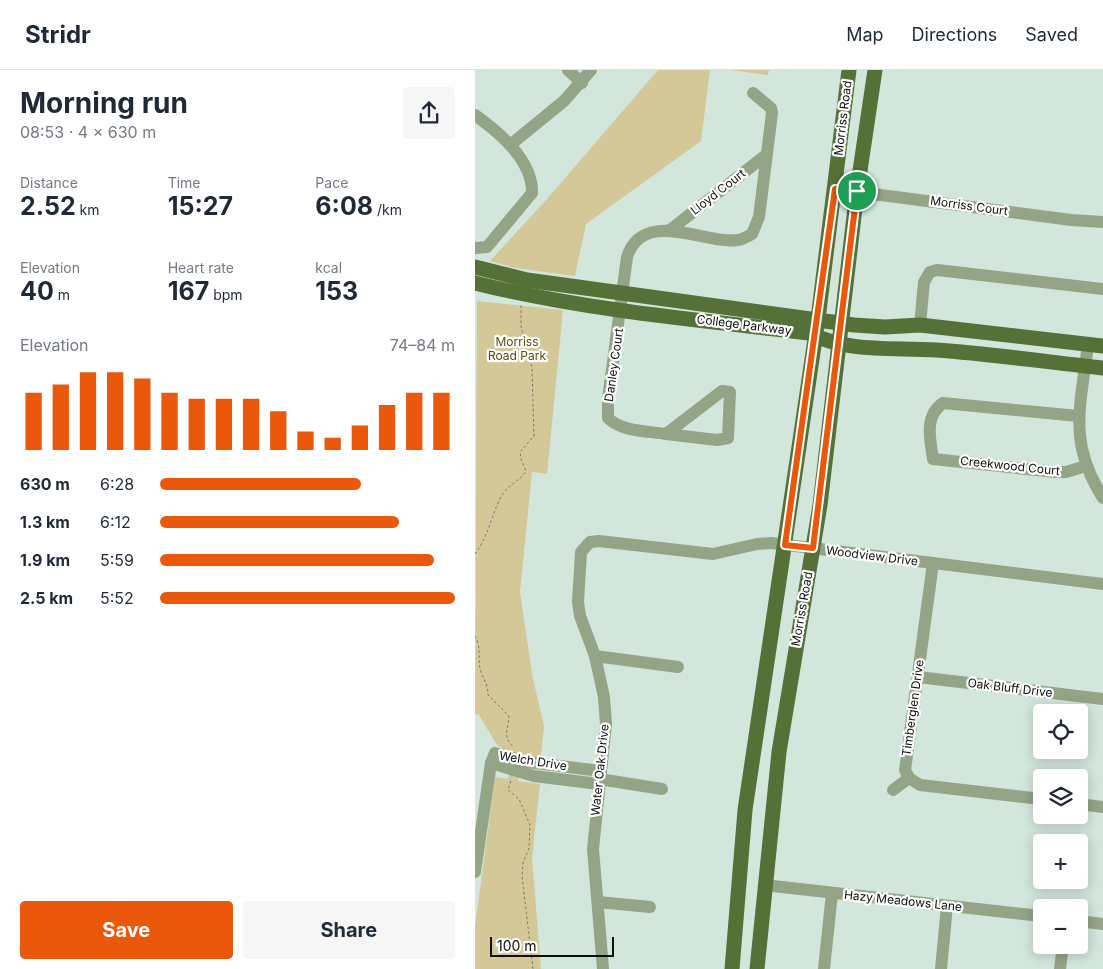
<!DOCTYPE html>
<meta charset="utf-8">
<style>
body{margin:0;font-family:Inter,sans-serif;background:#f6f6f7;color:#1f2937;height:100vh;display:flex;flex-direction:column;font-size:19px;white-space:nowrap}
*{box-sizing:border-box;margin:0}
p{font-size:16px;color:#747a83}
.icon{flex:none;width:28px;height:28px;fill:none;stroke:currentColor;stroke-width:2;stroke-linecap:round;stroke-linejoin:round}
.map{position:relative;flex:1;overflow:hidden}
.details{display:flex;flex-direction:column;background:#fff;width:475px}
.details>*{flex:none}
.fabs{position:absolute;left:558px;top:634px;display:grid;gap:10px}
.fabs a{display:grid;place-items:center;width:55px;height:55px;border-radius:5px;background:#fff;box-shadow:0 2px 12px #0003;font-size:25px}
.scale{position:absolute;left:15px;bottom:12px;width:124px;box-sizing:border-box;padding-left:5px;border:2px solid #09100d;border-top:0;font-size:14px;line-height:18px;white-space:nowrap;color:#09100d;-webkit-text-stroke:4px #fff;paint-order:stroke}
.pin{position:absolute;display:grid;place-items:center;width:42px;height:42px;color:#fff;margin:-21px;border:2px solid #fff;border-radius:50%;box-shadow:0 1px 5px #0007}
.round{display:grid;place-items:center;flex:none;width:52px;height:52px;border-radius:5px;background:#f6f6f7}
.summary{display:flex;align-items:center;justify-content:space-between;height:85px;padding:0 20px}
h1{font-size:28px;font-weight:700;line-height:38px}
.figures{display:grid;grid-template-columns:repeat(3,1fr);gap:8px;height:85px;padding:5px 20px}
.figures div{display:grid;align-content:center}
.figures b{font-size:25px;font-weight:700}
.figures small{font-size:14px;font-weight:400}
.figures p{font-size:14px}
.chart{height:140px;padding:10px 20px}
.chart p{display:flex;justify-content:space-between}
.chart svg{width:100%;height:90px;margin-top:5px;stroke:#ea580c;stroke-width:6}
.cta{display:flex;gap:10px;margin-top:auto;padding:10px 20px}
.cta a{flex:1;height:58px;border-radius:5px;background:#ea580c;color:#fff;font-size:20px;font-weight:700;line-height:58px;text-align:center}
.cta a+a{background:#f6f6f7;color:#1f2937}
ul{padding:0 20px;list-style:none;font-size:16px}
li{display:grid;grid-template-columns:80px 60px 1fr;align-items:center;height:38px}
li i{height:12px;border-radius:6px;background:#ea580c}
header{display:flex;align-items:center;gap:30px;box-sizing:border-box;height:70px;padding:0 25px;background:#fff;border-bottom:1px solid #e0e1e3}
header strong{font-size:24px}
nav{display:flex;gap:28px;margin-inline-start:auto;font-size:18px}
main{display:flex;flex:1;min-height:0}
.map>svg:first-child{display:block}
.green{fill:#d4c899}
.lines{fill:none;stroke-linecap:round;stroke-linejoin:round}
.path{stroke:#6b7872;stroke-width:1;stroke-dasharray:2.5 2.5;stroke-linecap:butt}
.minor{stroke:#94a486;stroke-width:12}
.major{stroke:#567138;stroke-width:15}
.route-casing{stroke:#fff;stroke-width:10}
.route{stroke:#ea580c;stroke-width:6}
.labels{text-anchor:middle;stroke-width:4.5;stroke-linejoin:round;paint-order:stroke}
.street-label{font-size:12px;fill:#09100d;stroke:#fff}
.park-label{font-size:12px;fill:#5a4c0a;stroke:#fff}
</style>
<header>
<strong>Stridr</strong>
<nav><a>Map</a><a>Directions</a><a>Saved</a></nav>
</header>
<main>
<section class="details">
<div class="summary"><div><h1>Morning run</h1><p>08:53 · 4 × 630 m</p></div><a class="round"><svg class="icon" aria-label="share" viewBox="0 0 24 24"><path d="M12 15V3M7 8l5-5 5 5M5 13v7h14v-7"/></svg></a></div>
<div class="figures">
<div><p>Distance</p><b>2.52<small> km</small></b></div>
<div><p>Time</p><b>15:27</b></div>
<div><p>Pace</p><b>6:08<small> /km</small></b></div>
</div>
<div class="figures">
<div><p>Elevation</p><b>40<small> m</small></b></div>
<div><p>Heart rate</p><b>167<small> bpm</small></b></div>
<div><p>kcal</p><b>153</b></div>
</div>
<div class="chart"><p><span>Elevation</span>74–84 m</p>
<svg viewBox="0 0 160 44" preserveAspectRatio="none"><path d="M5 44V16M15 44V12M25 44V6M35 44V6M45 44V9M55 44V16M65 44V19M75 44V19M85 44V19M95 44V25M105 44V35M115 44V38M125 44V32M135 44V22M145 44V16M155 44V16"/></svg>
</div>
<ul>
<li><b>630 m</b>6:28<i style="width:68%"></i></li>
<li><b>1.3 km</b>6:12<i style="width:81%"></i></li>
<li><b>1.9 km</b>5:59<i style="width:93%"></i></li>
<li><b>2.5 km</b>5:52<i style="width:100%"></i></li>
</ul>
<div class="cta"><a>Save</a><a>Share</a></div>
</section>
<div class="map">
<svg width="628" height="899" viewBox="0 0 628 899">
<rect width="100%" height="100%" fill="#d2e6dc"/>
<!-- green -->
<g class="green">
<path d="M183,0H235L226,71L111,154L100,206L40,198L15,191L72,129Z"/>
<path d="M255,0H294L293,5Z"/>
<path d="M2,231L88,240L72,404L57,402L45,522L57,604L69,657L65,694L49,691L43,711L65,714L57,788L66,899H0V857L20,707L33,709L39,686L22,675L4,645L0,644Z"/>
</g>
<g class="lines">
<!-- path -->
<g class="path">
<path d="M0,484C14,465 15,449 25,429C32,414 46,411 51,401L46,389L45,382L59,366L57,298L46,256V235"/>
<path d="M0,566C7,578 2,591 6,602C10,612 13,615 13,625L34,646C33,660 27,668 39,677"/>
<path d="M36,711L33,720L44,729L55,755L54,778L48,793L47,806L58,899"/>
</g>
<!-- minor -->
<g class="minor">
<path d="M93,0L107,13"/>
<path d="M0,45C24,62 58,91 57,123L12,177L0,178"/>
<path d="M35,75L89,31L116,0"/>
<path d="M360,119L596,150L628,152"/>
<path d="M195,160L291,85"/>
<path d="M445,255L449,212L455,202L462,200L628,219"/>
<path d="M613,274C606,336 592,371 628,428"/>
<path d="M247,321L255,322L253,368L242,370L191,364Z"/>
<path d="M603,346L468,333C449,346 455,369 458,389L580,402H591L611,396"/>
<path d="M191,364C172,361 147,362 133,348V329L152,187C168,137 232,175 262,170C267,170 273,166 277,164L284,147L297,43L296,38L278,23"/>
<path d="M458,493L430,700L434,708L445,715L566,729"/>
<path d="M120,586L203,597"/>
<path d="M443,607L628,629"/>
<path d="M16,693L59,706L124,714"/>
<path d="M124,709L187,719"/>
<path d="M418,720L434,708"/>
<path d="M604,734L628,737"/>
<path d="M0,802L16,693L20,683L52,692L126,701"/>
<path d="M289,815L566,846"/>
<path d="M123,832L175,837"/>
<path d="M604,851L628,854"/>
<path d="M128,899L118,779L131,654L129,627L120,586L105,546L103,532L106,482L115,472L124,471L238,484L282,474L296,473L628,514"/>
<path d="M349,899L357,823"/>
<path d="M466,899L472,836"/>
<path d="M585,899L588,875"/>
</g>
<!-- major -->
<g class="major">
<path d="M0,197L52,210L379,255L410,257L445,255L628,276"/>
<path d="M0,213C108,240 223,250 334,263C374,283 417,277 461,280C517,284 573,292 628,298"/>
<path d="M257,899L270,740L343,249L374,0"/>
<path d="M282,899L304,682L345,435L382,121L400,0"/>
</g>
</g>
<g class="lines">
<defs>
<path id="route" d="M360,119L382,121L338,478L310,475Z"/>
</defs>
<!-- route casing -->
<use href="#route" class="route-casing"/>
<!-- route -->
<use href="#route" class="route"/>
</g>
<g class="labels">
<!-- street labels -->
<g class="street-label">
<text transform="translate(368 48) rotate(-83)" y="4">Morriss Road</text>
<text transform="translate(243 122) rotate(-38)" y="4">Lloyd Court</text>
<text transform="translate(494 136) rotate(8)" y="4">Morriss Court</text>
<text transform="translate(269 255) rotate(7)" y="4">College Parkway</text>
<text transform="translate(139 295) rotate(-82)" y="4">Danley Court</text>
<text transform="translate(535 396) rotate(6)" y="4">Creekwood Court</text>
<text transform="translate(397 486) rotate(7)" y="4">Woodview Drive</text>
<text transform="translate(327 539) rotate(-80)" y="4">Morriss Road</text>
<text transform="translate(535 618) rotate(7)" y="4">Oak Bluff Drive</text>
<text transform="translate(438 638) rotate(-82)" y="4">Timberglen Drive</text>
<text transform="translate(58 691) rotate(9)" y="4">Welch Drive</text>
<text transform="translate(125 700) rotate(-84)" y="4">Water Oak Drive</text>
<text transform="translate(428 831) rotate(6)" y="4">Hazy Meadows Lane</text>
</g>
<!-- park labels -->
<g class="park-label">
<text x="42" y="276">Morriss<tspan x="42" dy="14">Road Park</tspan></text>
</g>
</g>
</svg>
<div class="fabs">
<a><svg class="icon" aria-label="locate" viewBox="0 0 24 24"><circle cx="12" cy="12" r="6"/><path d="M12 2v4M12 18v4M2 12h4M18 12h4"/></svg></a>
<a><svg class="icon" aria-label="layers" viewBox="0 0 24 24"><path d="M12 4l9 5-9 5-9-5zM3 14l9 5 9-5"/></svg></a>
<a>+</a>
<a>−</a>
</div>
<div class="scale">100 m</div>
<div class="pin" style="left:382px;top:121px;background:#1e9e55"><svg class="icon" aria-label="arrive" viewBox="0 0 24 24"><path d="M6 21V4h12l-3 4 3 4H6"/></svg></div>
</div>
</main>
